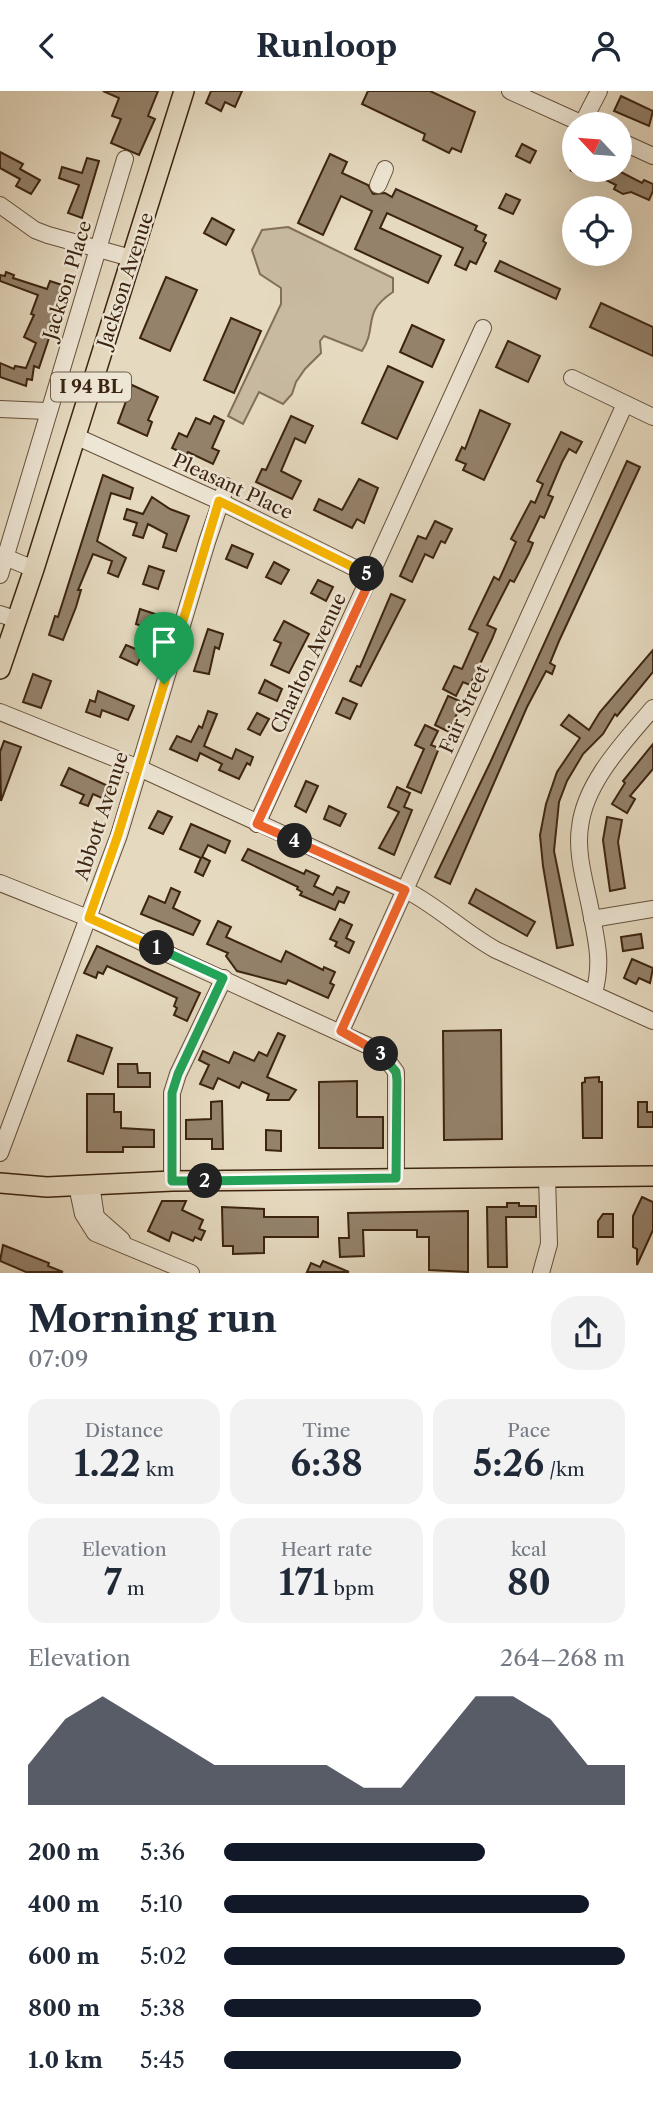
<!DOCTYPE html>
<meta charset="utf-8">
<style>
body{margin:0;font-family:"Libre Caslon Text",serif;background:#f2f2f3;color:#1f2937;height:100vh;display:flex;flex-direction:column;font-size:26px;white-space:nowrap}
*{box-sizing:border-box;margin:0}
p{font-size:23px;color:#747a83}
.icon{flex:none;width:38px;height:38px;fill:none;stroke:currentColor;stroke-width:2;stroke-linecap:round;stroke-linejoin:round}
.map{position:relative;height:1182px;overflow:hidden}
.drawer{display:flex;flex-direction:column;background:#fff;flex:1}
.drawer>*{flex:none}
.needle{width:46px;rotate:296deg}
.controls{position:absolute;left:562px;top:21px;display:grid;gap:14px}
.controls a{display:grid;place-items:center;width:70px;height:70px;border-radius:50%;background:#fff;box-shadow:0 7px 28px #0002;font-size:35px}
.pin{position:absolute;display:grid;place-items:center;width:60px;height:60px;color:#fff;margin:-72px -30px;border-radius:50% 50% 50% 0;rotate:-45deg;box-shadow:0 0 7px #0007}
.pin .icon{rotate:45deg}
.km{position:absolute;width:35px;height:35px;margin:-18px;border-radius:50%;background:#222;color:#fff;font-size:19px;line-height:35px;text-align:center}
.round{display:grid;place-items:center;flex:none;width:74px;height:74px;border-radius:28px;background:#f2f2f3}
.head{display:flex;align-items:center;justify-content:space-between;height:119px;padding:0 28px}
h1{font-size:38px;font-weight:700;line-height:52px}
.metrics{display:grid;grid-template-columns:repeat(3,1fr);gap:10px;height:119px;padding:7px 28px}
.metrics div{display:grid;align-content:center;border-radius:18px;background:#f2f2f3;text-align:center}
.metrics b{font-size:35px;font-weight:700}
.metrics small{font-size:19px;font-weight:400}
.metrics p{font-size:19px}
.chart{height:196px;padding:14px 28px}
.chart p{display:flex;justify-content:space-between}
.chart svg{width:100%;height:126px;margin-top:7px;fill:#111827;opacity:.7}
ul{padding:0 28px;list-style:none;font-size:23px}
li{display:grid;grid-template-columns:112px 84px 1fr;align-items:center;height:52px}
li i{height:18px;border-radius:9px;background:#111827}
header{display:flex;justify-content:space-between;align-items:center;height:91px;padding:0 28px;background:#fff;font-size:32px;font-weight:700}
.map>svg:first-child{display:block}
.green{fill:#c8baa1;stroke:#826f59;stroke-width:2}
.building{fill:#94826b;stroke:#3c2411;stroke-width:2}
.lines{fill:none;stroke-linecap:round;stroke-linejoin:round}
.minor-casing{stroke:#66513c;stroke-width:18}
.major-casing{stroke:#3c2411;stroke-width:22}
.minor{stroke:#eee6d5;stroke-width:16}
.major{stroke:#e5d9bf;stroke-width:19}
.split-1-casing{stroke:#fff;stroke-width:14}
.split-2-casing{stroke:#fff;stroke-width:14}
.split-3-casing{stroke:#fff;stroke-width:14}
.split-4-casing{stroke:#fff;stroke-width:14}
.split-5-casing{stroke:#fff;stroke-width:14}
.split-6-casing{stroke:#fff;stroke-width:14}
.split-1{stroke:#f5b400;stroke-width:9}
.split-2{stroke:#22a559;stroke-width:9}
.split-3{stroke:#22a559;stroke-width:9}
.split-4{stroke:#f0652b;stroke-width:9}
.split-5{stroke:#f0652b;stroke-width:9}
.split-6{stroke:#f5b400;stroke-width:9}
.labels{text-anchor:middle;stroke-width:5;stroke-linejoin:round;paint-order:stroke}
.shield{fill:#eee6d5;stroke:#715e4c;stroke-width:2}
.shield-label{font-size:18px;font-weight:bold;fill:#3c2411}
.street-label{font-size:19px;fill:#3c2411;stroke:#eee6d5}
</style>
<header><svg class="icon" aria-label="back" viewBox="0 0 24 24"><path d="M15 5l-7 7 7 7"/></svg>Runloop<svg class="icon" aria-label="person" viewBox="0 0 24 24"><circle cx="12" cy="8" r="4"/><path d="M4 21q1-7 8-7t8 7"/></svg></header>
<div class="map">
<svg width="653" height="1182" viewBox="0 0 653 1182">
<rect width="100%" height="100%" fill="#e5d9bf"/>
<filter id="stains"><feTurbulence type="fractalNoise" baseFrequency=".00286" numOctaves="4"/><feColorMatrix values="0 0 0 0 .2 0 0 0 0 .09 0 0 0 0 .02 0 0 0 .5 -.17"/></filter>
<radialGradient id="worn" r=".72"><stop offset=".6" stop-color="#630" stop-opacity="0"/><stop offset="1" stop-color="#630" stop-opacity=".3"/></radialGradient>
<!-- green -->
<path class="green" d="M288,136L393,187V201C361,222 378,236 362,260L324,245L320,250L321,262L305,278L296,291L292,303L283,313L259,301L243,333L228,325L281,213V197L260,183L252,159L262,139Z"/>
<!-- building -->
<g class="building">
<path d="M103,0H158L148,25L155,28L139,64L111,52L121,28L112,25L119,7Z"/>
<path d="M211,0H242L235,16L225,11L221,20L206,12Z"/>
<path d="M368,0H430L475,21L461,61L452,57L449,62L423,49L425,43L362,13Z"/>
<path d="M621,5L653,20L649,35L614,20Z"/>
<path d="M522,53L536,60L530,72L516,65Z"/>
<path d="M0,61L23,73L20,78L40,89L31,103L16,95L20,88L0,77Z"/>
<path d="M330,63L347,71L342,82L368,94L373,103L385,102L392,106L396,98L477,135L475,139L486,144L483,150L486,152L476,173L470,170L466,179L455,174L463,157L387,122L380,137L441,165L428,192L355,158L372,120L341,105L323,144L298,132Z"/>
<path d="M87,67L99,70L82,127L68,122L79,94L59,87L62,76L82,82Z"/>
<path d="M570,79H617L642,92L644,89L653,93V100L649,109L631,101L623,103L614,98L616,94L596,84L593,89Z"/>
<path d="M506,103L520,109L513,123L499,117Z"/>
<path d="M212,127L234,139L226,154L204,142Z"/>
<path d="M500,170L560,198L556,208L495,180Z"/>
<path d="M6,181L14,184L13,187L47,198L50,190L62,194L47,243L50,244L39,277L34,275L32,289L27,288L26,295L0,286V272L14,278L15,275L26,277L36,252L24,246L34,224L31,223L38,204L0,190V184L5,185Z"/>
<path d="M166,186L197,199L170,260L140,247Z"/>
<path d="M601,212L653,236V265L590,236Z"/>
<path d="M231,227L261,240L234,302L204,289Z"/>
<path d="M412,234L444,249L432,276L400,261Z"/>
<path d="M508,250L540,265L528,291L496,276Z"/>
<path d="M388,275L423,291L397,348L362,332Z"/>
<path d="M132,294L158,306L148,329L152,331L147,345L118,332Z"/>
<path d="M480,319L510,333L484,389L463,379L466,373L456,369L462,356L465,358Z"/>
<path d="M214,325L224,330L212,357L219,360L213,373L188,361L186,364L172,357L179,342L187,346L196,327L210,333Z"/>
<path d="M291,325L313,335L305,352L295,347L281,380L301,390L292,408L256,391L262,378L266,379Z"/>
<path d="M561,341L582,351L576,362L569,358L562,371L548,404L553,406L544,427L540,425L528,450L533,452L529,462L514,491L510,489L487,534L496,538L492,548L470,594L463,591L456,605L443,598L454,575L462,578L478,542L469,538L494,486L499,489L516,451L511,448L531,410L535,412L543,393L537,390Z"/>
<path d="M627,370L640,376L559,550L550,572L555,575L552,583L546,580L527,616L450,793L435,786L490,672Z"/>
<path d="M103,384L133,397L130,408L111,402L97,450L126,467L118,486L108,482L112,470L93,463L78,499H81L76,516L63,549L49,544L55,525L58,526Z"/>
<path d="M359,388L378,397L364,432L357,428L352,437L314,419L319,408L342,419Z"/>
<path d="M152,406L170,418L189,425L176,460L163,456L167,443L148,433L143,447L133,444L137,432L124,428L127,418L143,423Z"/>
<path d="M435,430L452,438L445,452L441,450L433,467L425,463L412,491L400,485L418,445L426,448Z"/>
<path d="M232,454L253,463L247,477L226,468Z"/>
<path d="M274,471L289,479L281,493L266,486Z"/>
<path d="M149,475L164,480L158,498L143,493Z"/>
<path d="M318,489L333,496L326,510L311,502Z"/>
<path d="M391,503L405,509L361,595L350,590L357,575L360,576Z"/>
<path d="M140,518L155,523L151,538L136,533Z"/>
<path d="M284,530L309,543L289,582L271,574L281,552L274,549Z"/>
<path d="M208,538L223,543L219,558L215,556L209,583L194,580Z"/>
<path d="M126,554L143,561L137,574L120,566Z"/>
<path d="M653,559V581L617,625L615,623L603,643L583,663L567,690L559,711L554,760L573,854L557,857L543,775L540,744L546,713L557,681L580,647L561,634L569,624L589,639L600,621Z"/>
<path d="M33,583L51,590L41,617L23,611Z"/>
<path d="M265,589L282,598L277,610L259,602Z"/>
<path d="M98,600L134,615L128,629L102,619L100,626L86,621L90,609L95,611Z"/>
<path d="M448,605L462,611L449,641L435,634Z"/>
<path d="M343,607L357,613L350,628L336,622Z"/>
<path d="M208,620L217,623L204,655L232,668L236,658L253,666L250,674L247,672L239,688L219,679L222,673L200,662L197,670L170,658L177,645L191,651L199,635L202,637Z"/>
<path d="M257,622L269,628L260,644L248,638Z"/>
<path d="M425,634L438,640L431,654L439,657L421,702L407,696L424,658L415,654Z"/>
<path d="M4,650L21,656L1,710L0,661Z"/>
<path d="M653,653V678L630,705L635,708L627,722L612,713L625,692L623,690Z"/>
<path d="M69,677L108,695L102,707L93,703L88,715L80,712L84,704L61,694Z"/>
<path d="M306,690L318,695L306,721L295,715Z"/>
<path d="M397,696L410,702L404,716L412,719L394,764L379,757L399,721L388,716Z"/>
<path d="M329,715L346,723L340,735L324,728Z"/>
<path d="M158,720L172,726L163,743L149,737Z"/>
<path d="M607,726L622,729L618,751L625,797L610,800L603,749Z"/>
<path d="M191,733L230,750L225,762L208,754L202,766L210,770L203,785L195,781L201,767L180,758Z"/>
<path d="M248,758L304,783L306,779L319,785L314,795L333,804L337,796L349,801L344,812L339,810L335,819L300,804L302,801L297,798L298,796L242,769Z"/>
<path d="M171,797L180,801L173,817L200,830L193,844L141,823L149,805L165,812Z"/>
<path d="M476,798L535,831L527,845L469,812Z"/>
<path d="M340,828L352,834L346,847L354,851L349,862L335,855L337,851L330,848Z"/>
<path d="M218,830L231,836L226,846L281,871L286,860L323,879L324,876L335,881L330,892L334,894L328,907L288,889L286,893L237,880L226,865L228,862L207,853Z"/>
<path d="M641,843L643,857L623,860L621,846Z"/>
<path d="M97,855L200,902L187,930L174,924L177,917L174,915L177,907L138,889L107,875L103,883L98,881L96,887L84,882Z"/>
<path d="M632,868L653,877L650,892L639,887L636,893L624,887Z"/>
<path d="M501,939L502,1048L444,1049L443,940Z"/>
<path d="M278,942L285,945L267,986L296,999L289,1009H267L269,1003L242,991L239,997L218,987L213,998L200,993L209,974L199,969L203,960L229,972L234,961L254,970L259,961L267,965Z"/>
<path d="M77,944L112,957L103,983L68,970Z"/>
<path d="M118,973H137L138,982H150V996H118Z"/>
<path d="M599,986V991H602V1047H583L582,992L585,991V987Z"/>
<path d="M357,990V1026H383V1057H319V991Z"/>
<path d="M87,1003H114V1021H121V1037L154,1039V1056H123V1061H87Z"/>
<path d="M222,1010L223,1058H212V1048H186V1029L211,1028V1011Z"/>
<path d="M638,1011H647V1021H653V1036H638Z"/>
<path d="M266,1039L281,1040V1060L266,1059Z"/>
<path d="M642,1106L653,1111V1139L637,1174V1158L633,1156V1125Z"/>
<path d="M162,1110H186L182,1119L203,1129L199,1138L205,1140L201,1149L195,1146L193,1150L172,1141L169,1150L148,1140Z"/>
<path d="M507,1112H519V1115H536V1126H506L507,1176H488L487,1116H507Z"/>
<path d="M222,1116L264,1118V1126H318V1146H264V1162L233,1163V1155H223Z"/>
<path d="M468,1120V1181L429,1179V1146H417V1139H363L364,1165L340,1166L339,1147H349L348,1122Z"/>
<path d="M603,1123H613V1146H598V1130Z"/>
<path d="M3,1154L49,1172L48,1175L63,1181H26L0,1170Z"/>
<path d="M323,1170L349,1181H307L311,1172L320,1176Z"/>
</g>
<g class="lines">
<defs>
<g id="minor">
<path d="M510,0L583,33"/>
<path d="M582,33L599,0"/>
<path d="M620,50L653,65"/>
<path d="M378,94L385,78"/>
<path d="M0,114L35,139L48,144L131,167"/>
<path d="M572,287L653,326"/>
<path d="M0,318L47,320"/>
<path d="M75,345L219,410L371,485"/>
<path d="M0,464L34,478"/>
<path d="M0,484L125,68"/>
<path d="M0,523L18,529"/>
<path d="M0,621L139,677L413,803C443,820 467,843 496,859L653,930"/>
<path d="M257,733L483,237"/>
<path d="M0,792L98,831L373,957L385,966L396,981V1087"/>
<path d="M592,828L653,818"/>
<path d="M594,902C603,870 596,848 590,816C585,791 576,762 580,736C585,691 625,650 653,617"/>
<path d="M341,940L625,313"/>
<path d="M0,1062L119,744L207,451L226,395"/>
<path d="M172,1090V1002L178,983L224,887"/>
<path d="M91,1093L96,1126L122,1149"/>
<path d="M77,1095L83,1123L95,1142L191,1182"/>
<path d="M541,1182L549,1153L547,1086"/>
</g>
<g id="major">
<path d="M0,578L34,478L184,0"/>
<path d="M0,1092L47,1096L172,1090L653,1085"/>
</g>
</defs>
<!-- minor casing -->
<use href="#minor" class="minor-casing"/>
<!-- major casing -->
<use href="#major" class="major-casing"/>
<!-- minor -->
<use href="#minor" class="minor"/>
<!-- major -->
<use href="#major" class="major"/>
</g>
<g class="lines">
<defs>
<path id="split-1" d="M157,857L89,827L118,744L164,593"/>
<path id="split-2" d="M157,857L223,887L178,983L172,1002V1090H205"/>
<path id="split-3" d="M205,1090L396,1087L397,989L396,981L381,963"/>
<path id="split-4" d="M295,750L405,799L341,940L381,963"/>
<path id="split-5" d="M295,750L257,733L372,485L367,483"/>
<path id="split-6" d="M164,593L219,410L367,483"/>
</defs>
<!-- split-1 casing -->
<use href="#split-1" class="split-1-casing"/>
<!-- split-2 casing -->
<use href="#split-2" class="split-2-casing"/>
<!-- split-3 casing -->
<use href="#split-3" class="split-3-casing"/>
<!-- split-4 casing -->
<use href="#split-4" class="split-4-casing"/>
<!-- split-5 casing -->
<use href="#split-5" class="split-5-casing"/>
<!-- split-6 casing -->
<use href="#split-6" class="split-6-casing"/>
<!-- split-1 -->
<use href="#split-1" class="split-1"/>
<!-- split-2 -->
<use href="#split-2" class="split-2"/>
<!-- split-3 -->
<use href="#split-3" class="split-3"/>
<!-- split-4 -->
<use href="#split-4" class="split-4"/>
<!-- split-5 -->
<use href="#split-5" class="split-5"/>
<!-- split-6 -->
<use href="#split-6" class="split-6"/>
</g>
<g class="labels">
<!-- shield labels -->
<rect class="shield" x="51" y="281.5" width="80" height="29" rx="5"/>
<g class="shield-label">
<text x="91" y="302">I 94 BL</text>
</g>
<!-- street labels -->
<g class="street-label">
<text transform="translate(67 189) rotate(-73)" y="7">Jackson Place</text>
<text transform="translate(125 189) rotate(-72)" y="7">Jackson Avenue</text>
<text transform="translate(233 395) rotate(25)" y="7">Pleasant Place</text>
<text transform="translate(308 572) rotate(-65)" y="7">Charlton Avenue</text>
<text transform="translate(464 618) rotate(-66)" y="7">Fair Street</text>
<text transform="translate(101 725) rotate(-72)" y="7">Abbott Avenue</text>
</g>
</g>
<rect width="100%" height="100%" filter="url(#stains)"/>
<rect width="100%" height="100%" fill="url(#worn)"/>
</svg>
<div class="controls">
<a><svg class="needle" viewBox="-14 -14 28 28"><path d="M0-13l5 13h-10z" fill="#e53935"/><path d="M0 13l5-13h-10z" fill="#747a83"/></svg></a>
<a><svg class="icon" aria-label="locate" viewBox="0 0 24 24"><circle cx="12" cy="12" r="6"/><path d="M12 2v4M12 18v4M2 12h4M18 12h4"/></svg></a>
</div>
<div class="pin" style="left:164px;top:593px;background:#1e9e55"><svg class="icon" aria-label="arrive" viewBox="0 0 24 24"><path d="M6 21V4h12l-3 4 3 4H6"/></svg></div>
<b class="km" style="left:157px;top:857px">1</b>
<b class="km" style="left:205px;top:1090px">2</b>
<b class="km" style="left:381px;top:963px">3</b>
<b class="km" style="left:295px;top:750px">4</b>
<b class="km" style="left:367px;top:483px">5</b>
</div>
<section class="drawer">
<div class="head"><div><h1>Morning run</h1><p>07:09</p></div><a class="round"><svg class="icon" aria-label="share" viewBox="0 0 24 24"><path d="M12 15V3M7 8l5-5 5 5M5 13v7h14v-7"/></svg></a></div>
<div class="metrics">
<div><p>Distance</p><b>1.22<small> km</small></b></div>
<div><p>Time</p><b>6:38</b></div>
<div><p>Pace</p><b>5:26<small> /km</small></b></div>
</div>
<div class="metrics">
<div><p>Elevation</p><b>7<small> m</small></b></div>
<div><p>Heart rate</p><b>171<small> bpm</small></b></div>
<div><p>kcal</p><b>80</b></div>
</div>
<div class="chart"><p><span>Elevation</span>264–268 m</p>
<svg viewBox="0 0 160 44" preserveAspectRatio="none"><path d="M0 44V30L10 14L20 6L30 14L40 22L50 30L60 30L70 30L80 30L90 38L100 38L110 22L120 6L130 6L140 14L150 30L160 30V44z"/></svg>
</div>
<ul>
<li><b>200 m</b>5:36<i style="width:65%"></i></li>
<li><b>400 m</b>5:10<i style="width:91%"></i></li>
<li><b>600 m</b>5:02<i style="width:100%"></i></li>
<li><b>800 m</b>5:38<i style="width:64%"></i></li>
<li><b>1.0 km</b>5:45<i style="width:59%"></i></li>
</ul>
</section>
